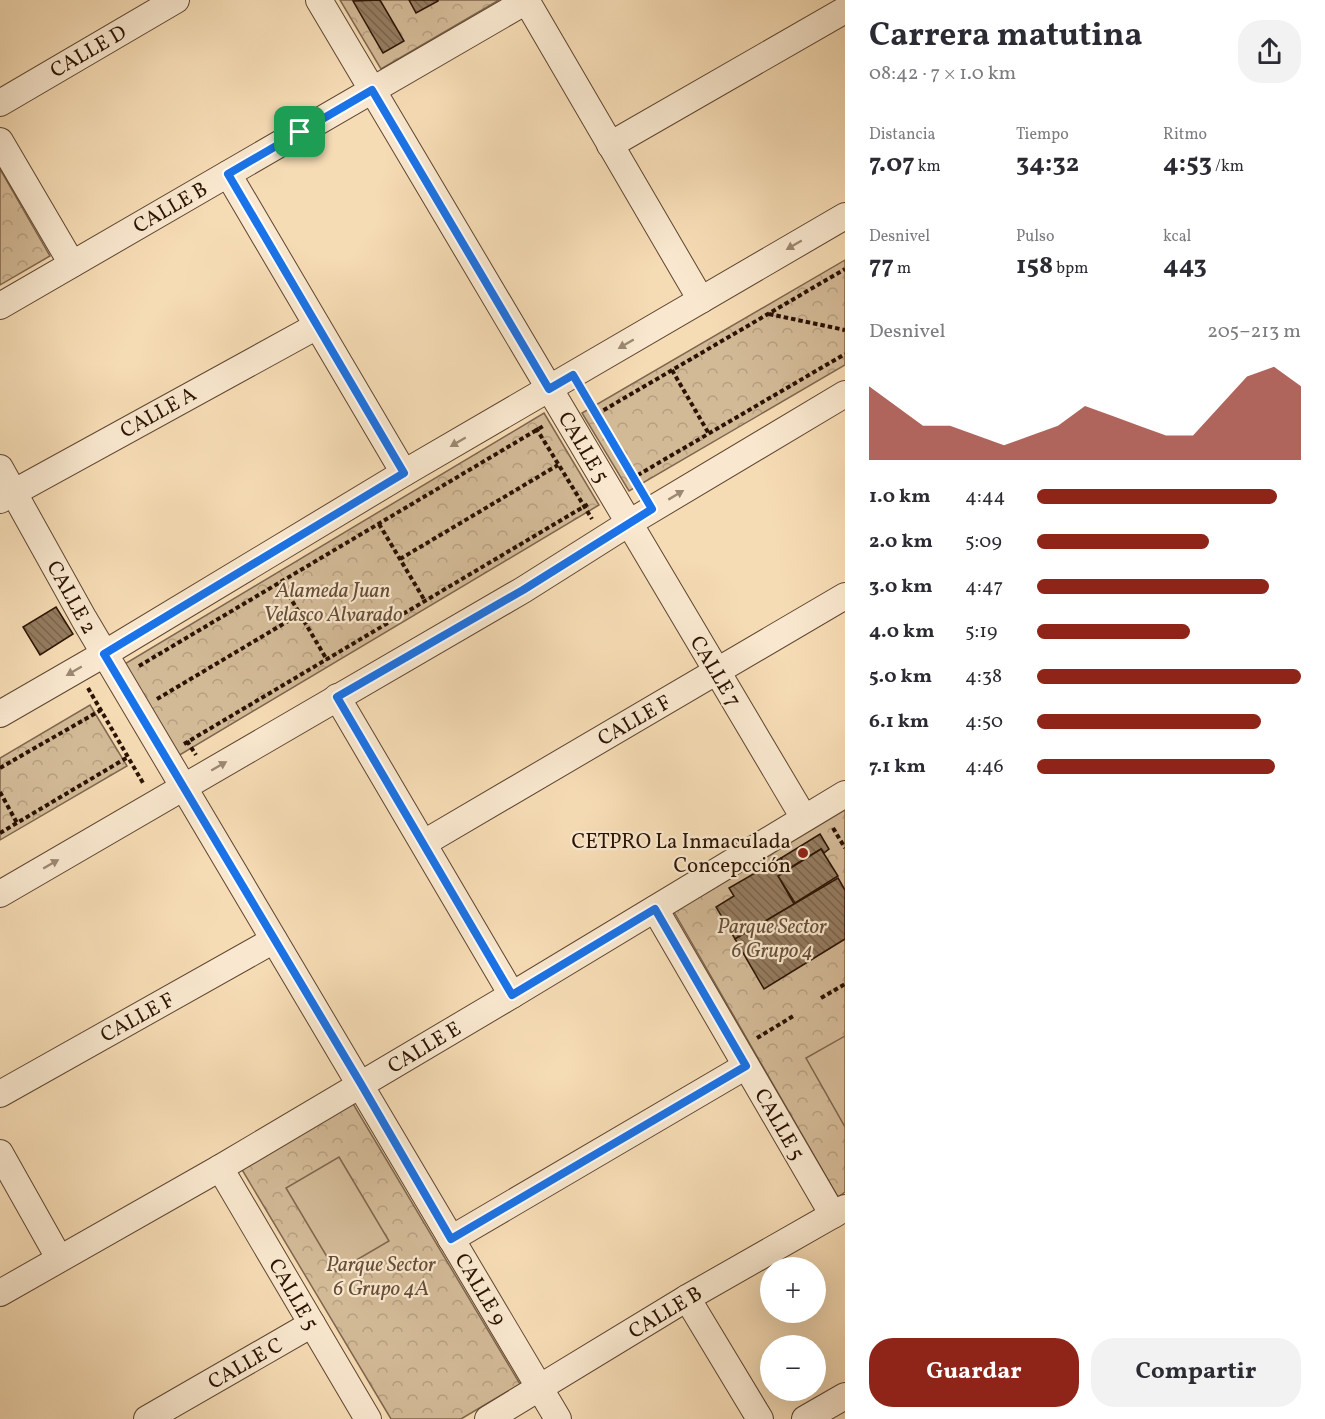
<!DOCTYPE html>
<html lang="es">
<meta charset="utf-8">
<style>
body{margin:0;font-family:Vollkorn,serif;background:#f2f2f3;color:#2b2b33;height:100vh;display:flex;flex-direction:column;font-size:22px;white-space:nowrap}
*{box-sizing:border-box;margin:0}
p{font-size:20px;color:#7c7c81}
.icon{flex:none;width:33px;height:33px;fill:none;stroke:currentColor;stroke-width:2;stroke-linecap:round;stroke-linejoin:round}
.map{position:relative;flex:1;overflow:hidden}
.drawer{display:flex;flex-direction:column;background:#fff;width:480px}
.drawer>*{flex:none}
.controls{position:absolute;left:760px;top:1257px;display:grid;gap:12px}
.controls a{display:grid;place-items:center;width:66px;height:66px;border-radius:50%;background:#fff;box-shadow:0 6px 24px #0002;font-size:30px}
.pin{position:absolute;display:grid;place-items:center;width:51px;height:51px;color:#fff;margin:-26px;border-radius:12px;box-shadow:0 3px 9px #0006}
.round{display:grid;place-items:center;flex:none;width:63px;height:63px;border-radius:24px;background:#f2f2f3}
.overview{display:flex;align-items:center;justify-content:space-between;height:102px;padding:0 24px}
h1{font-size:33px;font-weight:700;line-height:45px}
.stats{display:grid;grid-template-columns:repeat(3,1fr);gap:9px;height:102px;padding:6px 24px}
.stats div{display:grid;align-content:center}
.stats b{font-size:26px;font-weight:700}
.stats small{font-size:16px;font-weight:400}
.stats p{font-size:16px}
.chart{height:168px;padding:12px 24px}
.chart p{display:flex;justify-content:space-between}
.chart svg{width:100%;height:108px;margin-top:6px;fill:#8f2418;opacity:.7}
.cta{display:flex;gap:12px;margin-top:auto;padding:12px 24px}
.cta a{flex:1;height:69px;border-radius:24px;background:#8f2418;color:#fff;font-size:24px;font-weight:700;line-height:69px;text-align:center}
.cta a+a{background:#f2f2f3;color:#2b2b33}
ul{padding:0 24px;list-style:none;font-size:20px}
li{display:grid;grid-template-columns:96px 72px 1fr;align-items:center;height:45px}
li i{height:15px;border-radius:8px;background:#8f2418}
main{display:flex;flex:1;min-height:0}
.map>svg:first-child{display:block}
.forest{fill:url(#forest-crowns);stroke:#7f664d;stroke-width:1.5}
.garden{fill:#d3ba97;stroke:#7f664d;stroke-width:1.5}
.building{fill:url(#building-back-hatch);stroke:#2b1303;stroke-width:1.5}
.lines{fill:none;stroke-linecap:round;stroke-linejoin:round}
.minor-casing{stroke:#5e4530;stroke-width:28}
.path{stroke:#2b1303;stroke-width:4;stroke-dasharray:4.5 3;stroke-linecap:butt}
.minor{stroke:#f9e8cf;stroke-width:26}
.oneway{fill:#9c8873}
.route-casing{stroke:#fff;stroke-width:12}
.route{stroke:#1a73e8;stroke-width:8}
.poi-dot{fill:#8f2418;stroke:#f9e8cf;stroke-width:2}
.labels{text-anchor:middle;stroke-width:4.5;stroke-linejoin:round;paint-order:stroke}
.street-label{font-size:21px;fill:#2b1303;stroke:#f9e8cf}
.park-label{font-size:21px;font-style:italic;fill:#664d37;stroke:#f9e8cf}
.poi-label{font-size:21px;fill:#2b1303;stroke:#f9e8cf;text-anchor:end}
</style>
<main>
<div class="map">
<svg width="845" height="1419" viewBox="0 0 845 1419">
<defs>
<pattern id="forest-crowns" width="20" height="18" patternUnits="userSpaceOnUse" patternTransform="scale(1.5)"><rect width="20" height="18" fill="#d3ba97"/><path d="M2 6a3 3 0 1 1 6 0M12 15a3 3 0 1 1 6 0" fill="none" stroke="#b59f80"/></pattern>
<pattern id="building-back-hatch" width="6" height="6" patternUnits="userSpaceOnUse" patternTransform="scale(1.5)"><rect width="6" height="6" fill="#957c60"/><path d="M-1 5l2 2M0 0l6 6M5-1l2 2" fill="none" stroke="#7a644d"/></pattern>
</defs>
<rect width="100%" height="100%" fill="#f6dcb5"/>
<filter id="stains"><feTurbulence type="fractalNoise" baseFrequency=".00333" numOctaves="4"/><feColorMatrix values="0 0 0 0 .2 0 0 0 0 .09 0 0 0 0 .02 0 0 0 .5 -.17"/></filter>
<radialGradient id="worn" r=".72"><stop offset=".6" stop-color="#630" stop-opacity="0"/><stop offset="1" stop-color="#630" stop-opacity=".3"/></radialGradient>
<!-- forest -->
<g class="forest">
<path d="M340,0H499L381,69Z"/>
<path d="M0,169L50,256L0,285Z"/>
<path d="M845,260V365L629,491L582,413Z"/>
<path d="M544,413L599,505L178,756L123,665Z"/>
<path d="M90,705L127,766L0,840V758Z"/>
<path d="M845,810V1192L838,1197L674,912Z"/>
<path d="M352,1102L520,1384L461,1419H391L241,1168Z"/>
</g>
<!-- garden -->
<g class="garden">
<path d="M845,1036V1127L806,1058Z"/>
<path d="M339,1157L389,1241L336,1272L286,1188Z"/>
</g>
<!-- building -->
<g class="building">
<path d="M380,0L404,41L383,53L353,1Z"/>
<path d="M409,0H438V1L416,13Z"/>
<path d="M56,607L73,634L40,655L23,627Z"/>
<path d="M820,834L829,849L824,853L821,849L788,869L781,858Z"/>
<path d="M821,849L838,876L795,903L778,876Z"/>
<path d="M781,858L788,869L778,876L794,904L735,939L716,907L734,896L729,888Z"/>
<path d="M838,878L845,890V939L764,989L735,939Z"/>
</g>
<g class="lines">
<defs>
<g id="minor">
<path d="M319,0L804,818"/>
<path d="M526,0L701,300"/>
<path d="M0,103L176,0"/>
<path d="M0,141L72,264"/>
<path d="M610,145L845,10"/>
<path d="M228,174L404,473"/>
<path d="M0,306L528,0"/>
<path d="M0,468L84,619L558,1419"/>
<path d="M0,500L317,326"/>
<path d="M337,697L512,995"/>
<path d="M0,714L104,654L404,473L845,216"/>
<path d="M424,843L845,596"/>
<path d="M0,894L523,590L629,523L845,394"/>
<path d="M655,909L833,1215"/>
<path d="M0,1094L274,940"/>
<path d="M0,1153L59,1258"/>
<path d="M220,1168L368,1419"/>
<path d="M451,1239L746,1066"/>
<path d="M0,1293L220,1168L512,995L845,794"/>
<path d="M687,1298L760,1419"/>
<path d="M147,1419L312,1324"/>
<path d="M488,1419L687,1298L845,1208"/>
<path d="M805,1419L845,1396"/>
</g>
</defs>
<!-- minor casing -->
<use href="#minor" class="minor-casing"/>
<!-- path -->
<g class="path">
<path d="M769,314L845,330"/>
<path d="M672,370L709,434"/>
<path d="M585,393L641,490"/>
<path d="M597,414L845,269"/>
<path d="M536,428L592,519"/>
<path d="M631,479L845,354"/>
<path d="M379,524L425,601"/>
<path d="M400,559L558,465"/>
<path d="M281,582L327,660"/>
<path d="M139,666L545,425"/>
<path d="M88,688L143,783"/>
<path d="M157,699L300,614"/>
<path d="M187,741L196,755"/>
<path d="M184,744L590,503"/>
<path d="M0,768L101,710"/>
<path d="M0,792L17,823"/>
<path d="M833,828L845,848"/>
<path d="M0,833L128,757"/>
<path d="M821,998L845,984"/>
<path d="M757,1038L795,1015"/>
</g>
<!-- minor -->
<use href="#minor" class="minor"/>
</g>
<!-- one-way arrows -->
<defs><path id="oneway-solid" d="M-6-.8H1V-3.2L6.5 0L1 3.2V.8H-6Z" transform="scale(1.5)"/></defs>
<g class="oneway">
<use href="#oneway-solid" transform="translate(794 245) rotate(150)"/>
<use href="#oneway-solid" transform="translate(626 344) rotate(150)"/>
<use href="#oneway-solid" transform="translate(458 442) rotate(150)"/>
<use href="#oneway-solid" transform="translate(676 495) rotate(-31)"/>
<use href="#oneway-solid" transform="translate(74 671) rotate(150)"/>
<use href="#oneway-solid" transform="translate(219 766) rotate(-30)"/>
<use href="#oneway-solid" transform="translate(51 864) rotate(-30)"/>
</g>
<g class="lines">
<defs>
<path id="route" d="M372,90L549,389L573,375L652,509L523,590L337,697L512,995L655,909L746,1066L451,1239L361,1084L104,654L404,473L228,174Z"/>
</defs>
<!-- route casing -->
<use href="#route" class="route-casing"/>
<!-- route -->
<use href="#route" class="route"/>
</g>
<!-- markers -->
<circle class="poi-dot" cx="803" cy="853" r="6"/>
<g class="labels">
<!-- street labels -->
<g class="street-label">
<text transform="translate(88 51) rotate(-30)" y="7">CALLE D</text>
<text transform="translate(170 207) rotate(-30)" y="7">CALLE B</text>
<text transform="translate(158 412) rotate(-29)" y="7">CALLE A</text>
<text transform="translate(584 447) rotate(59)" y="7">CALLE 5</text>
<text transform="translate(72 597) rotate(61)" y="7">CALLE 2</text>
<text transform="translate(716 671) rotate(59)" y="7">CALLE 7</text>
<text transform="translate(634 720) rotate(-30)" y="7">CALLE F</text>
<text transform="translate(137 1017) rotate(-29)" y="7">CALLE F</text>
<text transform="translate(424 1047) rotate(-31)" y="7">CALLE E</text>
<text transform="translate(780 1124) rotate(60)" y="7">CALLE 5</text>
<text transform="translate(481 1289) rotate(59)" y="7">CALLE 9</text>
<text transform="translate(294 1294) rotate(60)" y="7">CALLE 5</text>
<text transform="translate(665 1312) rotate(-31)" y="7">CALLE B</text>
<text transform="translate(245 1363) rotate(-30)" y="7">CALLE C</text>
</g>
<!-- park labels -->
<g class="park-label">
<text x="333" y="597">Alameda Juan<tspan x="333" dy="24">Velasco Alvarado</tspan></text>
<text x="772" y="933">Parque Sector<tspan x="772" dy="24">6 Grupo 4</tspan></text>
<text x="381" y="1271">Parque Sector<tspan x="381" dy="24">6 Grupo 4A</tspan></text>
</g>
<!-- poi labels -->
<g class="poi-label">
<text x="791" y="848">CETPRO La Inmaculada<tspan x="791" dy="24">Concepcción</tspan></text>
</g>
</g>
<rect width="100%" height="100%" filter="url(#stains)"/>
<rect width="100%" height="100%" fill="url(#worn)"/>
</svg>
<div class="controls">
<a>+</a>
<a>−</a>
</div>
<div class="pin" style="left:300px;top:132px;background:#1e9e55"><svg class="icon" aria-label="arrive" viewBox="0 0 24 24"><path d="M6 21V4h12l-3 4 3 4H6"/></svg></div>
</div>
<section class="drawer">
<div class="overview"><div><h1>Carrera matutina</h1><p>08:42 · 7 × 1.0 km</p></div><a class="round"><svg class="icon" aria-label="share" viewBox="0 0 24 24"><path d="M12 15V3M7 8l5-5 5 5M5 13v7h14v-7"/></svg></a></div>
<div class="stats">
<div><p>Distancia</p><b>7.07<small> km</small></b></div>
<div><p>Tiempo</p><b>34:32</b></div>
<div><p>Ritmo</p><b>4:53<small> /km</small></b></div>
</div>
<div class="stats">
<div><p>Desnivel</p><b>77<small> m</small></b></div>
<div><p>Pulso</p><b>158<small> bpm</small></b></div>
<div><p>kcal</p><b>443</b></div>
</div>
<div class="chart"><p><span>Desnivel</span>205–213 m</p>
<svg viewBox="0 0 160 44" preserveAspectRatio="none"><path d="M0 44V14L10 22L20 30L30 30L40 34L50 38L60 34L70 30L80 22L90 26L100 30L110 34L120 34L130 22L140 10L150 6L160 14V44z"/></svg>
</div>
<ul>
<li><b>1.0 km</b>4:44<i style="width:91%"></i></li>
<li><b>2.0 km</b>5:09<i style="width:65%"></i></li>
<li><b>3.0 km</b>4:47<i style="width:88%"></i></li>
<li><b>4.0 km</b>5:19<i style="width:58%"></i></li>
<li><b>5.0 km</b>4:38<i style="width:100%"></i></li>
<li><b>6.1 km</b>4:50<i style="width:85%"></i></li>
<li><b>7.1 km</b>4:46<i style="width:90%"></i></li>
</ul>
<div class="cta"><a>Guardar</a><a>Compartir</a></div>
</section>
</main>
